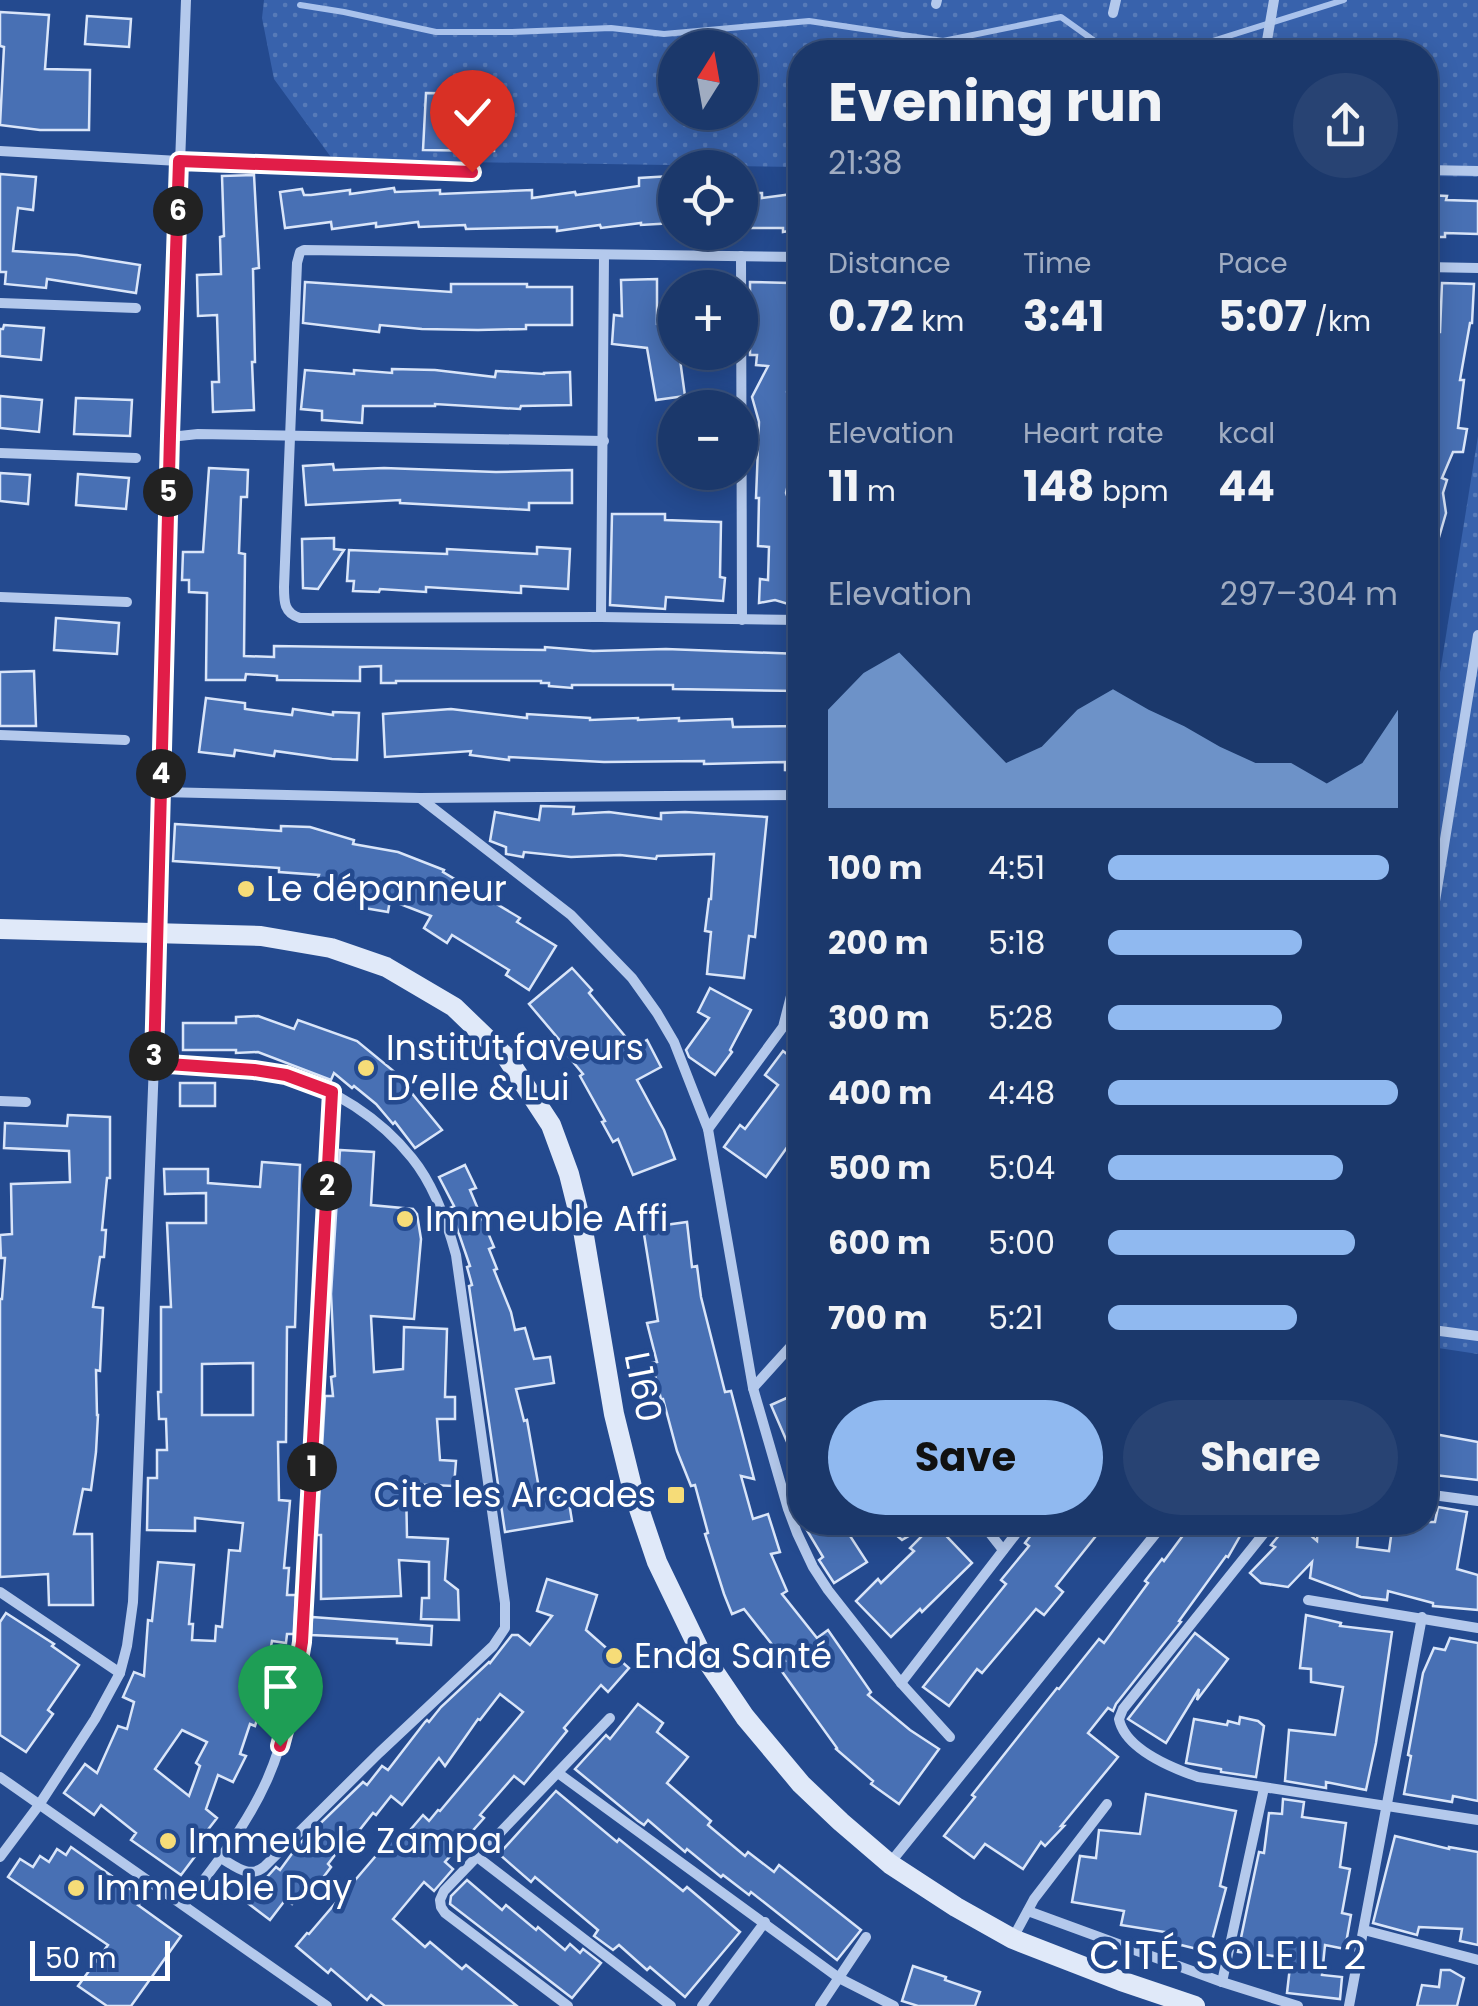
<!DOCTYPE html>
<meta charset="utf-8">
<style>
body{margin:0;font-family:Poppins,sans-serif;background:#284373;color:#f1f3f6;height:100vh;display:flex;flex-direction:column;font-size:38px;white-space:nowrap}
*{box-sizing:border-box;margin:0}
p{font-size:32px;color:#a0acc1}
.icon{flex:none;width:55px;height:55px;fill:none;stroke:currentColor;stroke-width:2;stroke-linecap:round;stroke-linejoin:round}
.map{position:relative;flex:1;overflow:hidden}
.panel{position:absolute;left:788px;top:40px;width:650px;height:1495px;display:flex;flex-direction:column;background:#1b386b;border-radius:40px;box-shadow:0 5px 25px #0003,0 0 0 2px #39527e}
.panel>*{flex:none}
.needle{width:65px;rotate:11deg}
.buttons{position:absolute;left:658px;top:30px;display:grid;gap:20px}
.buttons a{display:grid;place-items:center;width:100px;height:100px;border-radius:50%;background:#1b386b;box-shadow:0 5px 25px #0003,0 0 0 2px #39527e;font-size:50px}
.scale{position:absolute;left:30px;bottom:25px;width:140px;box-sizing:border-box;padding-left:10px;border:5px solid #fff;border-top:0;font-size:28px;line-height:35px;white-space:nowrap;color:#fff;-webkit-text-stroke:8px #244a8f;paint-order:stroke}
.pin{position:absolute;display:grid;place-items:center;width:85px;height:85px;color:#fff;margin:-102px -42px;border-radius:50% 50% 50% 0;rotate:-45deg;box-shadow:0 0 10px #0007}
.pin .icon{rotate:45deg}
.km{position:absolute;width:50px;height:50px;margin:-25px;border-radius:50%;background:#222;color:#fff;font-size:28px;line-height:50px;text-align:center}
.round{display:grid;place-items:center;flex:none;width:105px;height:105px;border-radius:52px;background:#284373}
.overview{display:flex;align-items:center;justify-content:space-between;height:170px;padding:0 40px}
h1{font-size:55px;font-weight:700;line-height:75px}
.figures{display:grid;grid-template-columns:repeat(3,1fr);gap:15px;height:170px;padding:10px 40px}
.figures div{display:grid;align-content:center}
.figures b{font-size:42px;font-weight:700}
.figures small{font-size:28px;font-weight:400}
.figures p{font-size:28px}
.chart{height:280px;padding:20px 40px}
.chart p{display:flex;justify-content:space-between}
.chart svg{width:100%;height:180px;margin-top:10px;fill:#90b9f0;opacity:.7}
.cta{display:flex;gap:20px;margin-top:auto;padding:20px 40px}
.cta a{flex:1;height:115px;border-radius:60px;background:#90b9f0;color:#111;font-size:40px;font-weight:700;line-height:115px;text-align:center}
.cta a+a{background:#284373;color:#f1f3f6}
ul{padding:0 40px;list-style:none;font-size:32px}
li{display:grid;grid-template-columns:160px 120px 1fr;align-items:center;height:75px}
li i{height:25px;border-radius:12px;background:#90b9f0}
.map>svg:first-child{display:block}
.grass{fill:url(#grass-dots);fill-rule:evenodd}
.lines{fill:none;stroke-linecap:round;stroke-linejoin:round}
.stream{stroke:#a9c2ec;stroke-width:6}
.building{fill:#4870b4;stroke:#d9e5f9;stroke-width:2.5;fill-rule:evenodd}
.street{stroke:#b4c9ec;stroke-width:10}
.secondary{stroke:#e0e9f9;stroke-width:20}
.route-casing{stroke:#fff;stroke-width:20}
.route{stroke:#e11d48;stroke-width:12}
.poi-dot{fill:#f6dc78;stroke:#244a8f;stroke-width:4}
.labels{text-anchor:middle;stroke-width:9;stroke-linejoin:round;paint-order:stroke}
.poi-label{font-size:35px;fill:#fff;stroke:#244a8f;text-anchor:start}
.street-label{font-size:35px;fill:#fff;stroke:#244a8f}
.quarter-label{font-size:40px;letter-spacing:2.5px;fill:#fff;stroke:#244a8f}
</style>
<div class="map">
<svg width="1478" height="2006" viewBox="0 0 1478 2006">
<defs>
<pattern id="grass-dots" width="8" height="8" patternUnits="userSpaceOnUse" patternTransform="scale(2.5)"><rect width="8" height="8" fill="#3862ac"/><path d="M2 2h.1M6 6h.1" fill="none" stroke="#567ab8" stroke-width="1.8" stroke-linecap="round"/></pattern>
</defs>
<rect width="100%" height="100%" fill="#244a8f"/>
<!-- grass -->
<g class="grass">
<path d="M264,0H1478V177L1425,176V52H800V167L333,160L274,79L262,18ZM675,48H740V112H675Z"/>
<path d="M1478,436V1354L1425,1346V766Z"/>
</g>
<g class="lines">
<!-- stream -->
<g class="stream">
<path d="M300,5L344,12L436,32H512L611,28L664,34L809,21L943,41L1061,17L1110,52"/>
<path d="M1113,52L1187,49L1344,0"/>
</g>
</g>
<!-- building -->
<g class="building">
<path d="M0,12L49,15L45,69L90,70L89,130H40L0,125L4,47L0,46Z"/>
<path d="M87,16L131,19L129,47L85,44Z"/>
<path d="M426,93L489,94L494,151L423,150Z"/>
<path d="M0,174L36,177L33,210L18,208L13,251L77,255L140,265L136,293L47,279L46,288L5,284L6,272H0Z"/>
<path d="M254,175L259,268L253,269L255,362H252L254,410L213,412L212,382H219L217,315L198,316L197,275L221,274L220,237L224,236L222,176Z"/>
<path d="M671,176L674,223L641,225V223L601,228L600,225L557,231V227L466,229L465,225L419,227L418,222L376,227V223L332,229L331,222L285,228L280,192L302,189L304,195H311L350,190V194L394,188L395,192L440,190V194L532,190V198L575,192L576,195L639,186V178Z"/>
<path d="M740,193H762V198L800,193V229L783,232V228H740Z"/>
<path d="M1425,195L1447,196L1446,200L1478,201V234L1445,233V237H1425Z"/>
<path d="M657,279V325L675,291V352H679L685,396L656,400L647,348L612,344L614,315L622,316L621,280Z"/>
<path d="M305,282L451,292V284H527V287H572V325H526V329L478,330L422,329L380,325L379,332L303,323Z"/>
<path d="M750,282L790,283L791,369L787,392L794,416L788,442L794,458L786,493L793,512L788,541L795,565L788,604L775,600L759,603L760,579L768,580L769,547L758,546L759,498H756L759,422L752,397L768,366L756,365L757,355H750Z"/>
<path d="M1442,283L1474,284L1472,323H1470L1460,380H1464L1458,428L1467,429L1463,452H1453L1442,478L1447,480L1443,493L1446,513L1429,572H1425V470L1433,460L1425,446V428L1435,410L1425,408V395L1437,332H1440Z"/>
<path d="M4,325L44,328L41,360L0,356V329H3Z"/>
<path d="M392,369L435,370L495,377L496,371L544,374V373L570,372L571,405L521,406L520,409L435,404V406H363L362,423L322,420V411L301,409L305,370L354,374V370L392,373Z"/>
<path d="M0,396L42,400L39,432L0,428Z"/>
<path d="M76,398L132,400L130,436L74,434Z"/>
<path d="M333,464L334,470L384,468L496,472L572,470V503H529V510L400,503V500L306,505L303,466Z"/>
<path d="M209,468L248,470L247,497H241L239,553L245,554L244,656L274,657V646L545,650V647L593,651L666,649L800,654V691L673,689V685H572V688L549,686V683H541V681H396V683H381V666L360,667V681L277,680V676L246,674L245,680H206L207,593L189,592V580H182L183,552H203Z"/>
<path d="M0,473L30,475L28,504L0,501Z"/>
<path d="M78,474L129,478L126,509L76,505Z"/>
<path d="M612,514H665V520L721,522L720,577L725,578L723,601L666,597L665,609L610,605Z"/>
<path d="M334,538V549L344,550L318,589L303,588L302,539Z"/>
<path d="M537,547L570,549L568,589L521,586V593L426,587V592L380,589L379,592L353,591L354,581H347L349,550L447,554V549L537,554Z"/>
<path d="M56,618L119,623L117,654L54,650Z"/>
<path d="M34,671L36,726H0V672Z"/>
<path d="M206,698L245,703V709L292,715L293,709L333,715V712L359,713L357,760L332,759L275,751L274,756L235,750L234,756L199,752Z"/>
<path d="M451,709L527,718V714L590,718V720L638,718V720L679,718V721L732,719L733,727L800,726V771L785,770V762L704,764V761L604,762L509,757V760L470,755L471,751L385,757L383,714Z"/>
<path d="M541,806L574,807L573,814L609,812L661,819V813L685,812L767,817L755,937L749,936L744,978L707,974L711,932L705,931L709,899H711L714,854L657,856L656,859L620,855L571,857L524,852L523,857L506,854V847L490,841L495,812L539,820Z"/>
<path d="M175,824L281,831V826L310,827L354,840L353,844L398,852L444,870L443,872L520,918L517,922L556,946L529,990L506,975L509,970L452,935L447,943L424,928L431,916L390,900L388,912L358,907L360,893L317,881L319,875L279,872V868L173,861Z"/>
<path d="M572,968L592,990L589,993L634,1047L647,1040L661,1067L637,1080L664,1130L675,1159L633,1175L618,1139L613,1142L602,1122L605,1121L580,1076L583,1074L559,1045L562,1043L529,1004Z"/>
<path d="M710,988L751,1010L730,1050L732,1052L715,1075L689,1057L686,1050L709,1018L698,1012Z"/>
<path d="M258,1016L294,1029L298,1020L357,1041L402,1078L401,1080L442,1130L415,1148L395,1122L393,1124L376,1104L354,1086L352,1088L334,1073L331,1080L258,1052L236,1053V1050H183V1023H236V1017Z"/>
<path d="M783,1051L800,1064V1129L766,1177L724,1147L740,1125L745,1129L778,1085L765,1075Z"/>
<rect x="180" y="1083" width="35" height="23"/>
<path d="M68,1115L110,1117V1178H107L102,1230H106L104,1257H100L93,1307L103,1308L100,1371L96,1370L97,1415H98L96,1452L91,1490L83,1489L74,1534H92L93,1605H49L48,1574L0,1577V1299H2L5,1258H1L0,1235L12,1234L11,1184L70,1182L69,1151L4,1148L5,1123L67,1126Z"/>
<path d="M340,1150L374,1152L371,1205L413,1209L417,1214L421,1239L414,1319L371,1316L374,1372L403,1369L404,1327L447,1329L445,1397H455V1419H437L440,1460L456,1461L454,1486L406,1484L407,1537L448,1539L445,1580L458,1590L459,1620L421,1619L422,1598H429V1562L399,1560L401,1596L321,1599V1535H317L325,1396H333L331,1377L335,1376L331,1294Z"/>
<path d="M262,1162L300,1165L295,1327H287L286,1442H278L279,1500L290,1501L284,1568H289L287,1595H296L294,1634H287L286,1643L272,1641L265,1682L279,1687L277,1701L264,1698L255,1726L250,1724L240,1754L246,1756L233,1782L218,1775L206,1809L217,1818L200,1840L205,1843L181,1875L131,1840L136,1833L101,1805L94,1815L64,1793L85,1764L97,1773L118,1726L127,1729L134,1702L123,1697L134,1672L144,1676L148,1620L152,1621L158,1562L194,1565L189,1624H193L192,1640L215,1641L216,1626L222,1627L229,1550L240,1551L243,1523L195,1518V1531L147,1530L148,1478H157V1450H167L166,1419H159L158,1392H161V1307H171L167,1223H206V1193L165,1194L164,1169H208V1183L260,1187ZM253,1363V1415H202V1364ZM182,1730L207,1742L196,1763L200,1766L189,1796L155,1769Z"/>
<path d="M465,1165L476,1188L470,1190L494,1247L489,1249L497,1269L494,1270L511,1312L515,1330L525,1328L534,1359L550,1357L554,1383L516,1389L524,1421L527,1420L541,1500L568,1496L572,1521L505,1532L469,1286L472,1285L467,1267L470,1266L450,1208L454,1206L439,1177Z"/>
<path d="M687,1222L692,1267L697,1266L701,1297L725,1392L731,1391L754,1479L741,1476L753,1519L768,1514L780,1552L771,1554L787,1591L782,1594L817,1638L828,1630L871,1692L868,1695L910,1730L939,1749L899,1804L871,1784L873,1781L836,1749L837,1748L778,1666L785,1661L744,1609L732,1614L724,1594L705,1534L708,1533L695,1485L691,1486L677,1451L663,1399H661L652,1363L657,1362L647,1323L658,1321L643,1228Z"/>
<path d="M800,1392V1439L788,1444L771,1405Z"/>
<path d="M1429,1433L1478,1442V1480L1425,1474Z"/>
<path d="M1438,1507L1467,1512L1457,1569L1478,1575V1610L1433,1606V1603L1388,1591L1387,1600L1361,1597L1310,1578L1312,1562L1288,1587L1261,1583L1250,1573L1275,1547L1271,1545L1290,1522H1295L1317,1541L1318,1522H1359L1357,1547L1389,1551L1393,1522H1435Z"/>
<path d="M802,1522H841L867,1562L834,1583L821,1563L819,1560L823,1557Z"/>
<path d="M881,1522H933L972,1563L922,1612L920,1609L891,1637L856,1601L878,1579L881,1583L914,1551L910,1548L923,1535L919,1530L902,1540Z"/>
<path d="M1041,1522H1107L1056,1586L1063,1592L1044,1615L1036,1609L982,1673L977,1669L949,1706L923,1687L1006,1584L1001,1580L1029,1546L1025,1543Z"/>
<path d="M1193,1522H1248L1228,1557L1226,1556L1179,1621L1181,1622L1116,1704L1113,1711L1108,1708L1088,1733L1118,1757L1061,1826H1064L1045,1846L1041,1842L1023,1869L985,1844L974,1858L944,1836L975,1797L972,1795L1057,1688L1059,1689L1099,1639L1104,1643L1148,1583L1145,1581L1162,1559L1164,1561L1184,1534L1185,1535Z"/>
<path d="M547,1579L597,1595L586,1630L629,1668L608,1692L601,1685L564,1728L567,1731L524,1784L514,1776L480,1815L484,1818L445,1862L453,1869L434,1891L424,1882L393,1919L425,1947L430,1942L462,1969L466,1965L517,2006H385L371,1995L367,2000L331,1969L328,1973L296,1946L307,1933L309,1934L392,1837L399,1843L423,1815L429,1821L438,1810L440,1811L523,1712L500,1694L480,1720L478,1719L445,1766L439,1758L402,1805L391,1796L376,1815L373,1813L354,1837L351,1834L328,1864L331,1867L310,1895L303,1889L292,1904L286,1899L270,1920L241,1898L252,1883L258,1887L276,1867L280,1870L299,1844L363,1782L367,1785L382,1766L388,1770L425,1722L427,1720L429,1722L441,1707L489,1662L490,1663L512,1635H518L530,1645L552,1616L537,1611Z"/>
<path d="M6,1613L54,1644L52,1646L79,1665L48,1710L53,1714L26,1752L0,1735V1622Z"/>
<path d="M1306,1615L1341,1623L1340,1626L1392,1632L1376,1743L1366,1790L1326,1782V1788L1285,1781L1289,1730L1335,1735L1343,1687L1311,1682V1669L1300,1668Z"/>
<path d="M312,1617L432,1626L431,1645L397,1643V1639L311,1635Z"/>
<path d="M1195,1633L1228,1659L1197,1700L1199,1689L1166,1743L1128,1719Z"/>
<path d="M1450,1638L1478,1643V1801L1453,1796L1452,1802L1404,1794L1411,1756L1408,1755L1423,1673L1434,1648L1445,1650Z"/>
<path d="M638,1704L663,1723L657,1732L688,1757L667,1783L711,1821L708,1825L745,1856L748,1852L774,1872L779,1865L861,1930L837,1960L751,1892L749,1895L723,1875L721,1877L687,1849L685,1852L648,1820L644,1825L638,1821L575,1769L606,1735L610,1739Z"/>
<path d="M1240,1717L1258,1721L1264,1726L1256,1777L1221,1772V1769L1186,1763L1194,1719L1227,1725L1228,1721L1239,1724Z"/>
<path d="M556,1791L617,1842L619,1839L683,1891L687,1887L740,1932L685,1997L650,1967L647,1970L619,1945L613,1950L594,1936L598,1930L535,1877L531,1882L499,1854Z"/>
<path d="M1146,1794L1236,1811L1220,1886L1226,1888L1209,1952L1169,1942L1171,1933L1121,1925L1124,1911L1072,1902L1080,1856L1096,1858L1099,1830L1140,1834Z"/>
<path d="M1283,1799L1304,1802L1302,1817L1346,1823L1340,1867L1350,1869L1342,1913L1351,1915L1345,1949L1325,1945L1322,1975L1342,1977L1340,1999L1287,1993L1291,1958L1238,1952L1259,1852L1264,1853L1269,1813L1282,1814Z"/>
<path d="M1395,1836L1449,1849V1847L1478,1852V1945L1460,1941L1462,1929L1419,1927L1417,1935L1373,1923Z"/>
<path d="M71,1847L144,1899L138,1905L181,1936L131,2006H107L78,1986L108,1945L8,1877L20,1859L33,1867L40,1856L49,1862L57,1849L66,1855Z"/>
<path d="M467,1880L502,1910L506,1905L536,1930L538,1927L565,1950L570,1944L580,1953L583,1949L601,1963L572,1998L450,1904L451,1896Z"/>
<path d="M913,1966L946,1977L945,1980L980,1992L975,2006H918L902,2001Z"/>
<path d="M1441,1970H1450L1464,1978L1457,2006H1417L1422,1985L1439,1987Z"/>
</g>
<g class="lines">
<!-- street -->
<g class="street">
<path d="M936,4L937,0"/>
<path d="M1113,13L1116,0"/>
<path d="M1265,52L1274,0"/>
<path d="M0,151L179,161L472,172"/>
<path d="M1425,170L1478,171"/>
<path d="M741,256L742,620"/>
<path d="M800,257L304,250L300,252L297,263L284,587C284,602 284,613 300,618L601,617L800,620"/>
<path d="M1425,267L1478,268"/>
<path d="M0,303L136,308"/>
<path d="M170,437L198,434L604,441"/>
<path d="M0,453L136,458"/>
<path d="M0,597L127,602"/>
<path d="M601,617L604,255"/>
<path d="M0,735L125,740"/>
<path d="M161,792L420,798L800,795"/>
<path d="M420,798L571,915L632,978L657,1013L674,1042L708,1129L753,1388L788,1509L797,1533L813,1567L828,1590L901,1683L950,1737"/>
<path d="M1425,963L1478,635"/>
<path d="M154,1063C197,1066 243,1064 284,1075C333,1087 381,1119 412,1158C434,1185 447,1222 456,1255L505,1603V1628L493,1646L379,1753L264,1867C249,1879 235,1866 221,1858"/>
<path d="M0,1101L26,1102"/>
<path d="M708,1129L783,1027L791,996L800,913"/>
<path d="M1425,1329L1478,1336"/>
<path d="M753,1388L800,1336"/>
<path d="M1425,1494L1478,1501"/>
<path d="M981,1522L1003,1550"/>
<path d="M1273,1522L1123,1709L1119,1719C1125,1749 1172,1768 1198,1777L1478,1820"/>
<path d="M0,1592L120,1673"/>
<path d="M1308,1600L1478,1628"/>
<path d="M901,1683L1025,1522"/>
<path d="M558,1773L839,1978L894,2006"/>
<path d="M0,1777L327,2006"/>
<path d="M476,1856L671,2006"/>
<path d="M0,1857L39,1805L95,1719L120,1673L127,1646L133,1602L154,1063L170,437L186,0"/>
<path d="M890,1863L1165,1522"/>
<path d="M184,1905C215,1866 247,1825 267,1780C286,1737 295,1689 302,1642L333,1093"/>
<path d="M1028,1911L1222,1982L1298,2006"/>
<path d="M1364,1930L1478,1960"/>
<path d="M1013,1938L1034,1899L1107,1804"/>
<path d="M1222,1982L1264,1788"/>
<path d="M568,2006L445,1913L441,1907L440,1900L444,1891L610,1718"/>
<path d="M702,2006L765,1922"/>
<path d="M820,2006L866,1937"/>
<path d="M1349,2006L1422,1617"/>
</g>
<!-- secondary -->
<path class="secondary" d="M0,929L261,936L331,948L386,967L454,1007L507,1058L551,1125L569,1174L583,1230L614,1414L633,1491L657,1562L699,1649L745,1717L801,1784L841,1822L890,1864L956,1907L1013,1939L1121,1981L1195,2006"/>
</g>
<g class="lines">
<defs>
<path id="route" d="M280,1746L292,1701L302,1642L332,1092L286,1075L254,1070L154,1063L170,436L179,161L472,172"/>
</defs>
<!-- route casing -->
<use href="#route" class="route-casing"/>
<!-- route -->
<use href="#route" class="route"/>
</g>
<!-- markers -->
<g class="poi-dot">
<circle cx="246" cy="889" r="10"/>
<circle cx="366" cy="1068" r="10"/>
<circle cx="405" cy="1219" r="10"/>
<rect x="666" y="1485" width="20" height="20" rx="5"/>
<circle cx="614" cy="1656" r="10"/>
<circle cx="168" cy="1841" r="10"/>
<circle cx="76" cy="1888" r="10"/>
</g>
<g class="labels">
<!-- poi labels -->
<g class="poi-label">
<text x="266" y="901">Le dépanneur</text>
<text x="386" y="1060">Institut faveurs<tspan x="386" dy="40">D’elle &amp; Lui</tspan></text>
<text x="425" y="1231">Immeuble Affi</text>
<text x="656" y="1507" text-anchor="end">Cite les Arcades</text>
<text x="634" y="1668">Enda Santé</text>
<text x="188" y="1853">Immeuble Zampa</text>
<text x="96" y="1900">Immeuble Day</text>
</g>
<!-- street labels -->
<g class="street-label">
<text transform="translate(643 1387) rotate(79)" y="12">L160</text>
</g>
<!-- quarter labels -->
<g class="quarter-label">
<text x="1229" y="1969">CITÉ SOLEIL 2</text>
</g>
</g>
</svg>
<div class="buttons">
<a><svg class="needle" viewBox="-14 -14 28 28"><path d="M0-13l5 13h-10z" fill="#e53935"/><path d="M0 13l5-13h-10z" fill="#a0acc1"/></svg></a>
<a><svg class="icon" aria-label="locate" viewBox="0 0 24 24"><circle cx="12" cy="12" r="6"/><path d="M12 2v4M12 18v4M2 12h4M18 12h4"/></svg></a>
<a>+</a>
<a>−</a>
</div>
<div class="scale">50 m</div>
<div class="pin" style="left:280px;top:1746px;background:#1e9e55"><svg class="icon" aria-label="arrive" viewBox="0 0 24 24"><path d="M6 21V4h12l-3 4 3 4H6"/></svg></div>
<div class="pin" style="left:472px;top:172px;background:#d93025"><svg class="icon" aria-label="check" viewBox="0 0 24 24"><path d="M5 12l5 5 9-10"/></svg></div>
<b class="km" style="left:312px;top:1467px">1</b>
<b class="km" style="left:327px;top:1186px">2</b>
<b class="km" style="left:154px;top:1056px">3</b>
<b class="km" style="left:161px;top:774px">4</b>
<b class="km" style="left:168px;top:492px">5</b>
<b class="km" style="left:178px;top:211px">6</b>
<section class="panel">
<div class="overview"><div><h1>Evening run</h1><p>21:38</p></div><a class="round"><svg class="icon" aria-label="share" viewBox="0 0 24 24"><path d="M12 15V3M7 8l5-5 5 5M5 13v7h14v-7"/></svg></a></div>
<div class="figures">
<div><p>Distance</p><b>0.72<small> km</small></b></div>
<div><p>Time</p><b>3:41</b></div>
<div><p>Pace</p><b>5:07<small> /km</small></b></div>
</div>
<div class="figures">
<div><p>Elevation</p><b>11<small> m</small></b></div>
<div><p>Heart rate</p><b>148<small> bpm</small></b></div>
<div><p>kcal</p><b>44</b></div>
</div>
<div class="chart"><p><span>Elevation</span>297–304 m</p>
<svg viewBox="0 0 160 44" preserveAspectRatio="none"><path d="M0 44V20L10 11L20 6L30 15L40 24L50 33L60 29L70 20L80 15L90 20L100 24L110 29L120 33L130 33L140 38L150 33L160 20V44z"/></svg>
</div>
<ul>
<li><b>100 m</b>4:51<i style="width:97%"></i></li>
<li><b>200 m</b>5:18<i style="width:67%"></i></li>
<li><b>300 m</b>5:28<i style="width:60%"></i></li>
<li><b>400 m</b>4:48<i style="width:100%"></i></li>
<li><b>500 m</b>5:04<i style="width:81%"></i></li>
<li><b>600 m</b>5:00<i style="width:85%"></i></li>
<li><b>700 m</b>5:21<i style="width:65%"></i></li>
</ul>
<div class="cta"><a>Save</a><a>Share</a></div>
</section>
</div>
